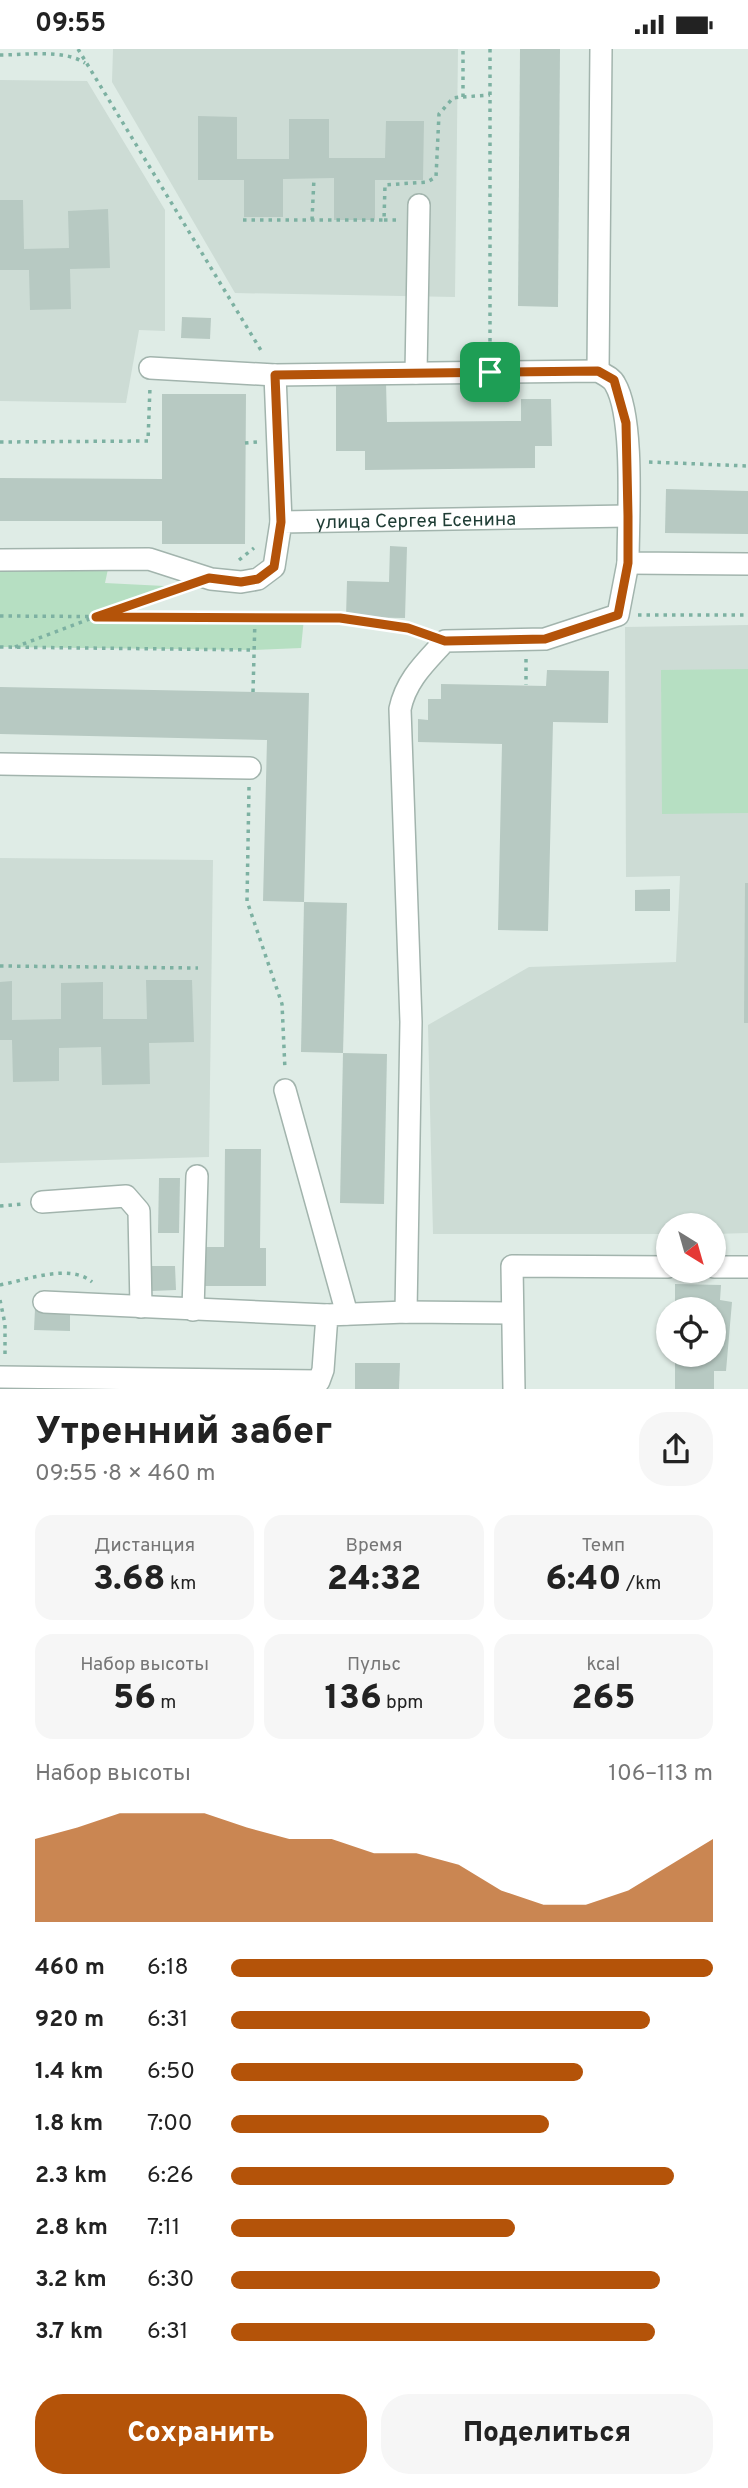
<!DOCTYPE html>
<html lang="ru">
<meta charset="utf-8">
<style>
body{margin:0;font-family:Overpass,sans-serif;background:#f6f6f6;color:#222;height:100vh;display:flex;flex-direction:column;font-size:26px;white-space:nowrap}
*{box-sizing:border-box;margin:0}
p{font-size:23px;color:#767676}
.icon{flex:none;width:38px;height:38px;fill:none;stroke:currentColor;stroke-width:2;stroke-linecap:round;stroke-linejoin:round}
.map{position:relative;height:1340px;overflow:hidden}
.sheet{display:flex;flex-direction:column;background:#fff;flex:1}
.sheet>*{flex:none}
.needle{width:46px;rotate:143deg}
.controls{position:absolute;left:656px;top:1164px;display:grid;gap:14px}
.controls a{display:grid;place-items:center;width:70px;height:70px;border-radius:50%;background:#fff;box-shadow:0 2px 5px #0004;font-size:35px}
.pin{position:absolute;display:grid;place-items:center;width:60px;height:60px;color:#fff;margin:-30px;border-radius:14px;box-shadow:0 4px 10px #0006}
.round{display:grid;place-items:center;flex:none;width:74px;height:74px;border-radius:28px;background:#f6f6f6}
.summary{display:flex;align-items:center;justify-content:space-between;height:119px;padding:0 35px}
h1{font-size:38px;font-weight:800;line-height:52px}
.stats{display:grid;grid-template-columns:repeat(3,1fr);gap:10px;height:119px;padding:7px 35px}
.stats div{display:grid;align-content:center;border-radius:18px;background:#f6f6f6;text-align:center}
.stats b{font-size:35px;font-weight:800}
.stats small{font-size:19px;font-weight:400}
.stats p{font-size:19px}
.chart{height:196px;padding:14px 35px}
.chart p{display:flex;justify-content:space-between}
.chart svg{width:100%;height:126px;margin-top:7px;fill:#b45309;opacity:.7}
.cta{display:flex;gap:14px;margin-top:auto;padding:14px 35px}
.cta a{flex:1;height:80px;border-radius:28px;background:#b45309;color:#fff;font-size:28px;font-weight:800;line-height:80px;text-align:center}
.cta a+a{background:#f6f6f6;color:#222}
ul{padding:0 35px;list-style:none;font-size:23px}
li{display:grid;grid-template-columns:112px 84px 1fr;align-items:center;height:52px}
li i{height:18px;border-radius:9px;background:#b45309}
.status{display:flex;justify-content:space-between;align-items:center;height:49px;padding:0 35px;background:#fff;direction:ltr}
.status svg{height:19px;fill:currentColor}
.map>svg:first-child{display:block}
.built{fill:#cddcd5}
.green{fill:#b6dfc2}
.building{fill:#b7c9c2}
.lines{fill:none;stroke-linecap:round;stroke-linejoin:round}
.minor-casing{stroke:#a2b4ad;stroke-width:24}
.path{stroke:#7db1a2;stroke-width:3.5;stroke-dasharray:3.5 5;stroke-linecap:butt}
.minor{stroke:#fff;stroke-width:21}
.route-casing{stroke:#fff;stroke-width:14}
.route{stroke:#b45309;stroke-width:9}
.labels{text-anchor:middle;stroke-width:6;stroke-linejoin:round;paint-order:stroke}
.street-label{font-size:19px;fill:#1f3d35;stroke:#f0f8f4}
</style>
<div class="status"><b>09:55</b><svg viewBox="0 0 49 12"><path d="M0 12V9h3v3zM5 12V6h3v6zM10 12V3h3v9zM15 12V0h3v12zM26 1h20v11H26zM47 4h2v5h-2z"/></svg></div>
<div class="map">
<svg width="748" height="1340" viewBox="0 0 748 1340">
<rect width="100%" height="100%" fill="#dfece6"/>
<!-- built -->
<g class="built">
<path d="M113,0H458L455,248L235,244L112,33Z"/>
<path d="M0,31L87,32L165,161V282L139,281L126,354L0,352Z"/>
<path d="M748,576V1184L714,1185V1176H668V1185H433L428,976L529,918L676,913L680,827L626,828L625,578Z"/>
<path d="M0,809L213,811L209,1108L0,1114Z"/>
</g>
<!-- green -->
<g class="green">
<path d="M0,511L108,520L105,534L184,538L100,567L304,569L301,599L254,601L0,598Z"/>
<path d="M748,620V764L662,765L661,621Z"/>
</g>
<!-- building -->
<g class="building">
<path d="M520,0H560L558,258L518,257Z"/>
<path d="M198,67L237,68V110H289V70H329V109H385L386,72H424L423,131H375V171H334V129L283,130V168H244V131H198Z"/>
<path d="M0,151H23L24,200L69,199L68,162L108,160L110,219L70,220L71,260L30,261L29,221H0Z"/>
<path d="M182,268L211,269L210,290L181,289Z"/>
<path d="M386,333L387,373L521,372V350H551L552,397H535V419L365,421V402H336V334Z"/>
<path d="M162,345H246L245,495H162V472H0V429L162,430Z"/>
<path d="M666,440L748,442V485L665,484Z"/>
<path d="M390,497L407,498L405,569L346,568L347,532L389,533Z"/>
<path d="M547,621L609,622L608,674L553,673L548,882L498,881L502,695L418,693V670L428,671V650H441V635L546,637Z"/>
<path d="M0,638L309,644L304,853L263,852L267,691L0,685Z"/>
<path d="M745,834H748V974H744Z"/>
<path d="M670,840V862H635V841Z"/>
<path d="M304,853L347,854L343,1004L301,1003Z"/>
<path d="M146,931H192L194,993L149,994L150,1035L102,1036L101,998L59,999V1032L13,1033L12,991H0V933L12,932V971L61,970V934L103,933V970H147Z"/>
<path d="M343,1004L387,1005L384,1155L340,1154Z"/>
<path d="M225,1100H261L260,1199H266V1237H205L206,1198H224Z"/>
<path d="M159,1129H180L179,1184H158Z"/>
<path d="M152,1217H175L176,1241L152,1242Z"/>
<path d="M675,1235L721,1236L720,1251L732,1253L726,1322H714V1340H675V1306H714V1260H675Z"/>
<path d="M35,1260L70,1261V1282L34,1281Z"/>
<path d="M355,1314H400L399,1340H355Z"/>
</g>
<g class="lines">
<defs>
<g id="minor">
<path d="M150,319L275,326L598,322C605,326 612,329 615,335C635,369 628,471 628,514L748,515"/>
<path d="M598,322L601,0"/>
<path d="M416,324L419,156"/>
<path d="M275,326L281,473"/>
<path id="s1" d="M0,511L149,510L211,530L241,533L258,530L274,518L281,473L628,467"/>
<path d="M0,715L250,719"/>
<path d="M285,1041L347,1265"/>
<path d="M42,1153L126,1147L139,1162L141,1258"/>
<path d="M714,1218H748"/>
<path d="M44,1253L327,1266"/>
<path d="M193,1261L197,1127"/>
<path d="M406,1263L411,973L400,660C406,631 425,614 445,592L545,590L618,566L628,514"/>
<path d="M0,1328L319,1332L323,1321L327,1266L406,1263L512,1264"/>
<path d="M514,1340L512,1217L668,1218"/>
</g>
</defs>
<!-- minor casing -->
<use href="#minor" class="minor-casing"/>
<!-- path -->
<g class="path">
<path d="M78,0L262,303"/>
<path d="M490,0V302"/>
<path d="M0,6C25,6 64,0 85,14"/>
<path d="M463,48V0"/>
<path d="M463,48L490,46"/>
<path d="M243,171H384L385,136L427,133L436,128L439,65L453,49L460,48"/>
<path d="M312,171L314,129"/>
<path d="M384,171H399"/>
<path d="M0,393L148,392L150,338"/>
<path d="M245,394L257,393"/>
<path d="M649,413L748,417"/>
<path d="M239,511L254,499"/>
<path d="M638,566H748"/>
<path d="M0,567L340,569L408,579L423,584"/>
<path d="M99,567L175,541"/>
<path d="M0,598L254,601"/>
<path d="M15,598L92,569"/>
<path d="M526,610V636"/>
<path d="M253,643L255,569"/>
<path d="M249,738L247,852L282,955L285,1021"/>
<path d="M0,917L198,919"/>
<path d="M0,1157L22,1155"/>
<path d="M0,1236C26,1231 70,1214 92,1233"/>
<path d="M0,1251L5,1275V1308"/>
</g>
<!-- minor -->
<use href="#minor" class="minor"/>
</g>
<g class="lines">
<defs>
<path id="route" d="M598,322L614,331L626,374L628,467V514L618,566L545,590L445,592L408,579L340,569L96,568L209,529L241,533L258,530L274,518L281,473L275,326Z"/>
</defs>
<!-- route casing -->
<use href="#route" class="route-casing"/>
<!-- route -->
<use href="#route" class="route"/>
</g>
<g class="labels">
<!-- street labels -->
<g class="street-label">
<text dy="7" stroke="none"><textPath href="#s1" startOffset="462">улица Сергея Есенина</textPath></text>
</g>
</g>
</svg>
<div class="controls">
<a><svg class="needle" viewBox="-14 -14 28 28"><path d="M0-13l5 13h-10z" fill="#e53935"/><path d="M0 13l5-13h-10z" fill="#767676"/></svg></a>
<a><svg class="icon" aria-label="locate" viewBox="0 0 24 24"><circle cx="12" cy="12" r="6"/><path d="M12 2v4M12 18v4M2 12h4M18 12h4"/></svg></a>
</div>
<div class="pin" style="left:490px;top:323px;background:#1e9e55"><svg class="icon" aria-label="arrive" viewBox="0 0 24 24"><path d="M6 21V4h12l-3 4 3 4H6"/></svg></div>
</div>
<section class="sheet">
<div class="summary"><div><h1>Утренний забег</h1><p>09:55 · 8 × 460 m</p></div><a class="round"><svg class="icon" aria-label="share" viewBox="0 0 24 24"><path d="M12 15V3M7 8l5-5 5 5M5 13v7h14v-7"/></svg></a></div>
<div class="stats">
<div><p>Дистанция</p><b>3.68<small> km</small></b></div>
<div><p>Время</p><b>24:32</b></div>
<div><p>Темп</p><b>6:40<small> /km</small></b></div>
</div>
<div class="stats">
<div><p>Набор высоты</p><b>56<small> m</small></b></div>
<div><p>Пульс</p><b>136<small> bpm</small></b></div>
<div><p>kcal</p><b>265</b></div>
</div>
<div class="chart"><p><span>Набор высоты</span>106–113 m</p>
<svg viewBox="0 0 160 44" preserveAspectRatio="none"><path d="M0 44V15L10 11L20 6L30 6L40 6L50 11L60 15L70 15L80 20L90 20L100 24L110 33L120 38L130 38L140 33L150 24L160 15V44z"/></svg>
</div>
<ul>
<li><b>460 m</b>6:18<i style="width:100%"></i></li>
<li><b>920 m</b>6:31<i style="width:87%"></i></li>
<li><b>1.4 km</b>6:50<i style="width:73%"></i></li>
<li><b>1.8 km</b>7:00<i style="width:66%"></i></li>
<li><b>2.3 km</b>6:26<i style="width:92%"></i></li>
<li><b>2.8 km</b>7:11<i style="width:59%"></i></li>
<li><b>3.2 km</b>6:30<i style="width:89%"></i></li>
<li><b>3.7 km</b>6:31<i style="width:88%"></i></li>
</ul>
<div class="cta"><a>Сохранить</a><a>Поделиться</a></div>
</section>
